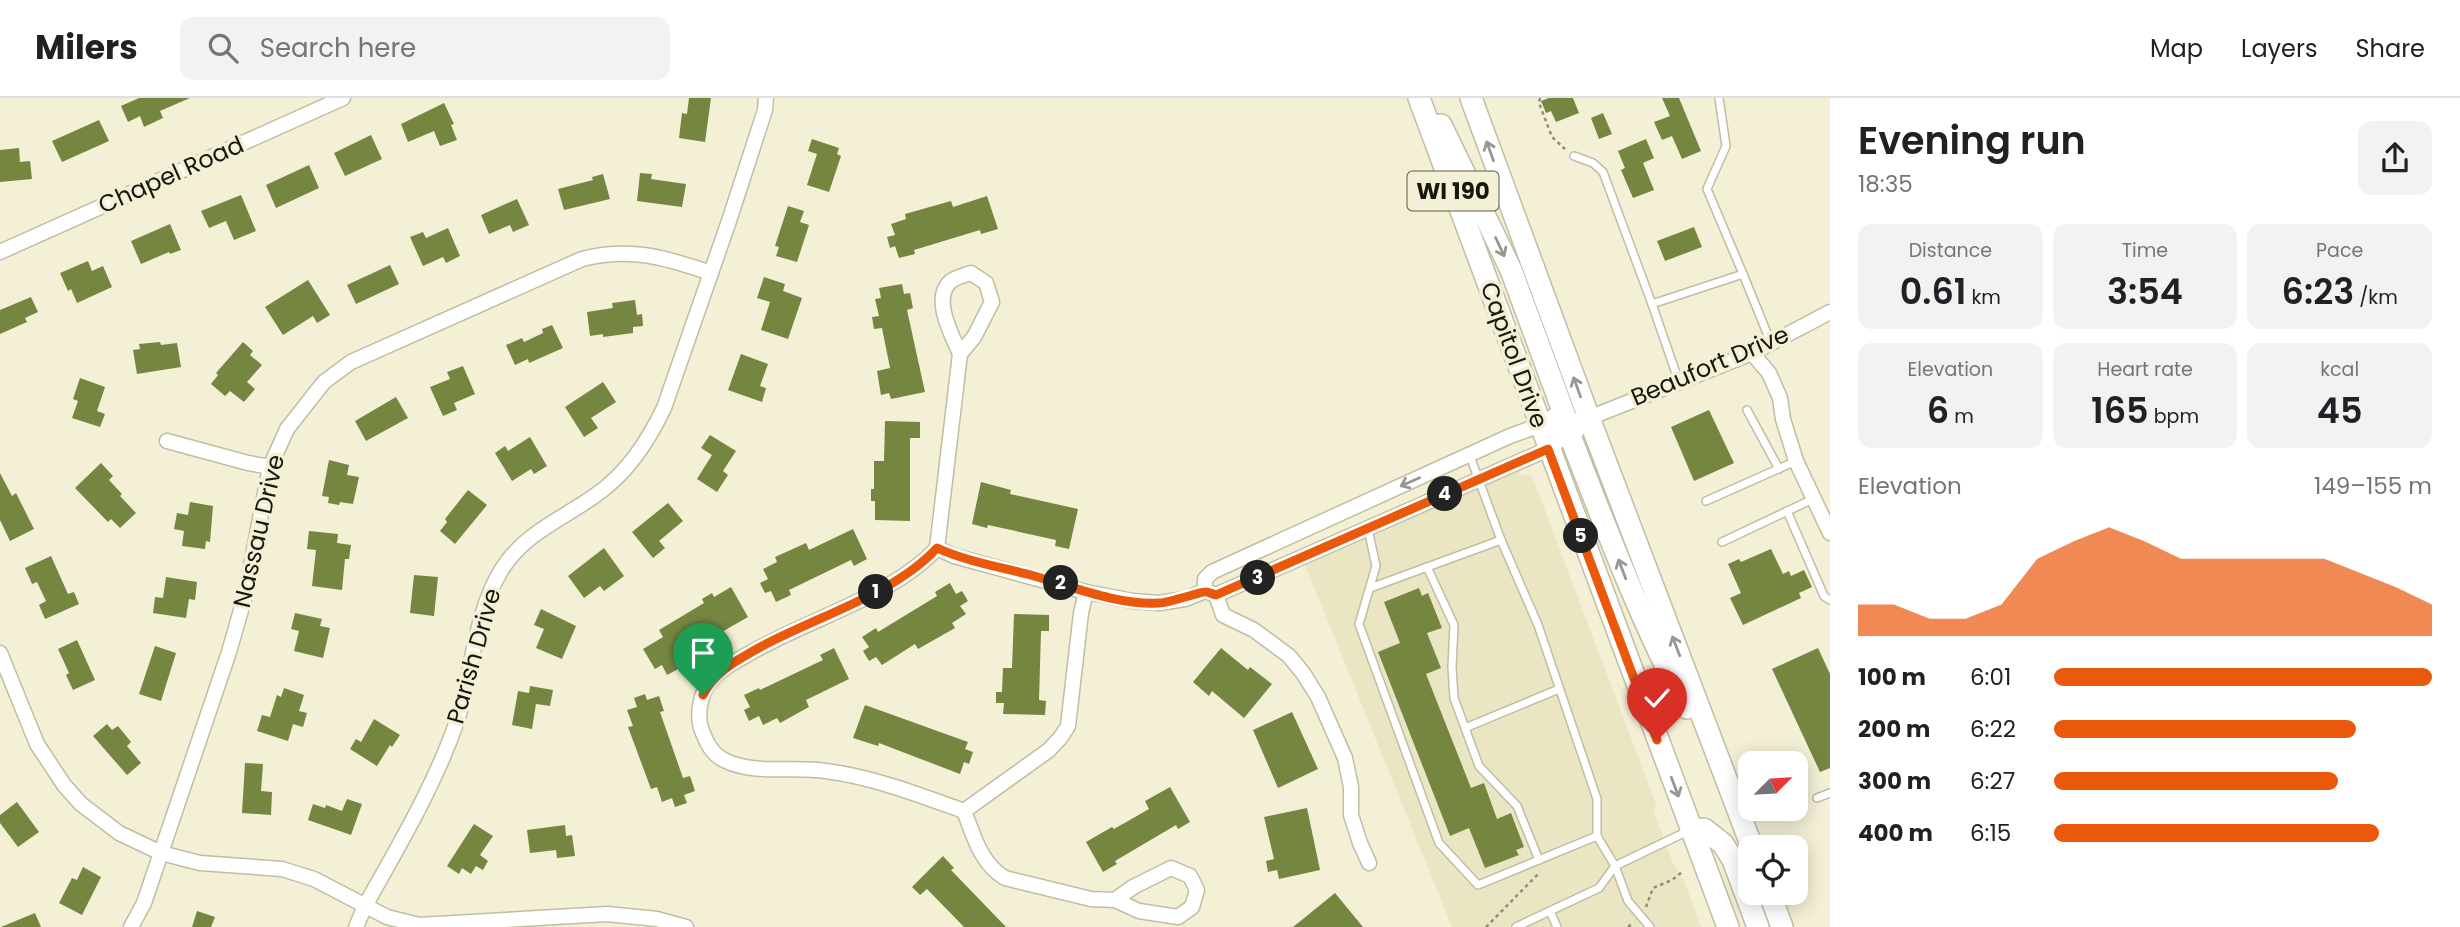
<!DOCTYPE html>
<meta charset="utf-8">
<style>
body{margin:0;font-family:Poppins,sans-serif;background:#f2f2f2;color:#202124;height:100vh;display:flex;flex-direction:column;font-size:26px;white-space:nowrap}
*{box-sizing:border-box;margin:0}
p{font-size:23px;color:#757577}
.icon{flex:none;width:38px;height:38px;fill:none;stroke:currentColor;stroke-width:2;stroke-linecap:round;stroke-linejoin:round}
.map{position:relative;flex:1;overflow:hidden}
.details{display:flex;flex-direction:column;background:#fff;width:630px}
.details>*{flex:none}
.needle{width:46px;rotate:66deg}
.fabs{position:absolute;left:1738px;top:653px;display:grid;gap:14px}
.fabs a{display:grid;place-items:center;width:70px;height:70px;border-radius:14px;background:#fff;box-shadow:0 4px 18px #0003;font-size:35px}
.pin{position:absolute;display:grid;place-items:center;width:60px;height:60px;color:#fff;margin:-72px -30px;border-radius:50% 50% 50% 0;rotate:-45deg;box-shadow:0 0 7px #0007}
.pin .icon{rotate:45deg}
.km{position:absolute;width:35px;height:35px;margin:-18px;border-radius:50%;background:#222;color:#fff;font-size:19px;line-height:35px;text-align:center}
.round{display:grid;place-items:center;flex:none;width:74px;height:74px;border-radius:14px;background:#f2f2f2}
.summary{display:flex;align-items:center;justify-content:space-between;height:119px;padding:0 28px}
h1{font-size:38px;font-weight:600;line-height:52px}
.figures{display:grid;grid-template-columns:repeat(3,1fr);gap:10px;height:119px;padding:7px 28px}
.figures div{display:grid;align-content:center;border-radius:14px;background:#f2f2f2;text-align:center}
.figures b{font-size:35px;font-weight:600}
.figures small{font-size:19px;font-weight:400}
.figures p{font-size:19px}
.chart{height:196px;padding:14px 28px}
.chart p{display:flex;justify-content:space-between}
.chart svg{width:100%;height:126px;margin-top:7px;fill:#ea580c;opacity:.7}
ul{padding:0 28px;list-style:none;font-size:23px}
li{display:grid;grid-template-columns:112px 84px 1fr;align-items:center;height:52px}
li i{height:18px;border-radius:9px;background:#ea580c}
header{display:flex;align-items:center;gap:42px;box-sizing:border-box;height:98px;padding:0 35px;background:#fff;border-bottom:2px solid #e0e0e0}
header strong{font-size:33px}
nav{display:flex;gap:38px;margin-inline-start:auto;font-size:24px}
.search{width:490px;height:63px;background:#f2f2f2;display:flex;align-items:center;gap:18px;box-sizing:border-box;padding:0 24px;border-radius:14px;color:#757577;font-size:26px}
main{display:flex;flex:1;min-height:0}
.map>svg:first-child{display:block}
.built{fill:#eae5c3}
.building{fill:#758641}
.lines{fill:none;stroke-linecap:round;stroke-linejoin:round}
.service-casing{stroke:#c1bda4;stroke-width:10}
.minor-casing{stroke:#c1bda4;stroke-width:17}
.primary-casing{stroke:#c1bda4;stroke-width:24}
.path{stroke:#908d7b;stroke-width:2.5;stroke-dasharray:3.5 3.5;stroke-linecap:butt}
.service{stroke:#fff;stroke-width:7}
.minor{stroke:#fff;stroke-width:14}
.primary{stroke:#fff;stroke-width:21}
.oneway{stroke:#979692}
.route-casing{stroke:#fff;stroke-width:14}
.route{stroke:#ea580c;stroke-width:9}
.labels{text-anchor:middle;stroke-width:7;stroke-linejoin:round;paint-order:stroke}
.shield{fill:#f4f0d6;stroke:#5a5749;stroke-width:2}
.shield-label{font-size:23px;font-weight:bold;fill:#18160d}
.street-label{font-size:24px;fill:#18160d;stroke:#f4f0d6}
</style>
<header>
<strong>Milers</strong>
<div class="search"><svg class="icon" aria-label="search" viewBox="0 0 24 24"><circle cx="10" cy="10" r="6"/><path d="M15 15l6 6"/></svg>Search here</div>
<nav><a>Map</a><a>Layers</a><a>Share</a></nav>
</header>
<main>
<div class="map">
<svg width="1830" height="829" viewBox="0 0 1830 829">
<rect width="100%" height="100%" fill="#f4f0d6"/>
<!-- built -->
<path class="built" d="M1519,372L1521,377L1532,378L1656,706L1654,714L1673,765L1683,780L1701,829H1452L1305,467Z"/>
<!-- building -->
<g class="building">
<path d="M139,0H190L160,13L163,20L144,29L140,18L128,24L121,8Z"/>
<path d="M689,0H711L705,44L679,40L682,15L687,16Z"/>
<path d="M1549,0H1573L1579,15L1556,24L1551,13L1546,15L1541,3Z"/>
<path d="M1662,0H1679L1701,53L1682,61L1672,38L1662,42L1654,24L1670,18Z"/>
<path d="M444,5L454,26L451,27L457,42L440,48L434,33L408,44L401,26Z"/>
<path d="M1603,15L1612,36L1599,41L1591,20Z"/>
<path d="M99,22L109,43L62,64L52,43Z"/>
<path d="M371,37L382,61L345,78L334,55Z"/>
<path d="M812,41L839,50L837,56L841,58L829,94L807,87L817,56L808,53Z"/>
<path d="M1646,41L1654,60L1643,65L1654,92L1633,100L1621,72L1625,70L1618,53Z"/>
<path d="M19,50L20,64L30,63L32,81L0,84V52Z"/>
<path d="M309,67L319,90L276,110L266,87Z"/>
<path d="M640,75L652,76L651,81L686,86L682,109L637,103Z"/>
<path d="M603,76L610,101L564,112L558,91L593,82L592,79Z"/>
<path d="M241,97L256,133L234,142L226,123L209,130L201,113Z"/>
<path d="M987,98L998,131L981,136L980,132L914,152L915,156L899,160L895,148L890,150L887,139L895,137L891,126L906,121L905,116L951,103L953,109Z"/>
<path d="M517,101L529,127L513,134L510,127L489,136L481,117Z"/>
<path d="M788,108L804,113L800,124L809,127L797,164L776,158L779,149L775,148Z"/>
<path d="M170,126L181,152L170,156L169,154L141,166L131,143Z"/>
<path d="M1694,129L1702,149L1665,163L1657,143Z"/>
<path d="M448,130L460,158L446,165L443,159L423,168L410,139L423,134L426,140Z"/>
<path d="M88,163L92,173L103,168L112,189L77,205L71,191L68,193L60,175Z"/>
<path d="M390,167L399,186L356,206L347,187Z"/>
<path d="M764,179L785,186L783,193L802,200L788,241L761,232L770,204L757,200Z"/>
<path d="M308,182L330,217L317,225L313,218L283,237L265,209Z"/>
<path d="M902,186L904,196L910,195L913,210L907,212L925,294L891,301L889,295L881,297L877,273L890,270L882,230L874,231L872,219L879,218L875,201L881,200L879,190Z"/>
<path d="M31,199L38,214L25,220L27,224L0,236V212Z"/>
<path d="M635,202L637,217L642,216L643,228L633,229V235L603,239V236L590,238L587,214L613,210L612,205Z"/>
<path d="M552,227L563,250L529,265L528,261L515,267L506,247L522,240L524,244L543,235L542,231Z"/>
<path d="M160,244L161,247L177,245L181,269L137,276L133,252L140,251L139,246Z"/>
<path d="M243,244L253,253L250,257L262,267L247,284L255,291L244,304L230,293L225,298L211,286L218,277L216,275Z"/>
<path d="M741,256L768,266L760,288L766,290L762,304L728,292Z"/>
<path d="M463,268L475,296L454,305L457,312L443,318L430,289L450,281L447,274Z"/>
<path d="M80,280L105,289L97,313L105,316L100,329L72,320L78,303L73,301Z"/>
<path d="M603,284L616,304L591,320L598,330L584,339L565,309Z"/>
<path d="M396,299L408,320L366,343L355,323Z"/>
<path d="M1709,312L1734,365L1694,383L1671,329Z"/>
<path d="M885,323L920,324V340H910V423L875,422V403H871V391H874V363H884Z"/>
<path d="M710,337L736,353L723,373L728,377L717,394L697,381L712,357L701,350Z"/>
<path d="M530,339L547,368L534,376L531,371L512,383L495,355L505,348L508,353Z"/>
<path d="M329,362L349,367L347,377L359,379L353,406L340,404L339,407L328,405L329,399L322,398Z"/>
<path d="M101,365L113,378L109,382L122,396L120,398L136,415L120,430L111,421L108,424L75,390Z"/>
<path d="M0,375L12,398L16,395L34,431L10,443L0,422Z"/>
<path d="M981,384L1011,392L1010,396L1078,411L1069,451L1055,448L1056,442L988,427L987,430L972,426Z"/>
<path d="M468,392L487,407L455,446L440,433L447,424L445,421Z"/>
<path d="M190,404L213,408L210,444L206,443L205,451L182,448L184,433L174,431L177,415L188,417Z"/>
<path d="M668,405L683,423L659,443L665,450L653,460L632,434Z"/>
<path d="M853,431L867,461L854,468L851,462L789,492L791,497L776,504L771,493L765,495L760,485L768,481L763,471L777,464L775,459L806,445L809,452Z"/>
<path d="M309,433L338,436L337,445L351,447L349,461H345L342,492L312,488L316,452L307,451Z"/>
<path d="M604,450L624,478L604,493L600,488L584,500L568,478Z"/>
<path d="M1771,451L1783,476L1789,473L1791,478L1804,472L1812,489L1799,495L1801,500L1743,527L1730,500L1741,495L1728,466L1739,461L1741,464Z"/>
<path d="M51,458L68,496L74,494L79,506L45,521L39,507L46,503L37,484L32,486L25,470Z"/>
<path d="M414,477L438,479L434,518L410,515Z"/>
<path d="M166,479L197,484L195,502L189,501L186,520L153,515L155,499L163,500Z"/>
<path d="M950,485L956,496L962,493L968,503L960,508L966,516L952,525L955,530L918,551L915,546L882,567L876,559L869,563L863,553L869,549L862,539L876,530L878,534L937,498L935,494Z"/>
<path d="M731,489L748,519L687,554L688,556L678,562L682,569L667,577L662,567L655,571L643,551L663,539L659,532L704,505L702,501L712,495L714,499Z"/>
<path d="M1419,490L1422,498L1428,495L1442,530L1427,535L1441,570L1426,576L1471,690L1484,685L1497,721L1511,715L1524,749L1516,752L1519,757L1485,770L1469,730L1450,738L1378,554L1400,545L1384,504Z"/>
<path d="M541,511L576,528L562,561L536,550L544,531L534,527Z"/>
<path d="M295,515L322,521L320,528L330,530L323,560L294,553L299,533L291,531Z"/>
<path d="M1014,516L1049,517V533H1041L1039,602L1046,603L1045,617L1003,616L1004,605H996V594H1002L1003,570H1012Z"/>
<path d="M77,542L95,582L73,592L66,577L69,575L58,551Z"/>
<path d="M155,548L176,555L161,603L139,596Z"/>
<path d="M834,550L849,581L806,602L809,609L780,625L777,620L763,627L759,618L749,623L744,612L750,609L744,597L759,590L760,592L823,562L820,557Z"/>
<path d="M1221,550L1248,572L1250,569L1272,586L1244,620L1212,593L1209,598L1193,584Z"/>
<path d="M1818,550L1830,576V670L1820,674L1772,571Z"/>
<path d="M530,588L553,592L550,608L536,606L532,631L512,627L518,593L529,595Z"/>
<path d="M284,590L304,597L299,613L307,615L303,629L293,626L288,643L257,633L262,617L270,619L277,597L281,599Z"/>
<path d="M645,596L647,602L659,598L664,613L660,614L683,680L690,678L695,693L684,697L687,705L675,709L672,700L662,704L657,689L651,691L628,629L633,628L627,612L637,609L634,600Z"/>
<path d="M865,607L968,644L965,651L973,654L969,666L964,664L960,676L879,645L878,648L853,640Z"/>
<path d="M1292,614L1318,671L1278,690L1253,632Z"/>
<path d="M374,621L400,637L392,649L390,647L377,668L350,651L356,641L361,644Z"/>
<path d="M107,626L112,632L118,628L131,644L127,648L141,665L127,677L93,638Z"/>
<path d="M245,665L263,666L261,693L272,694L271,717L242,715Z"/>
<path d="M1170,689L1190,724L1178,731L1176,727L1115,763L1117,766L1103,774L1086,744L1112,729L1114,731L1149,711L1145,703Z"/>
<path d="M347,701L362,706L351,737L308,722L313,706L325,710L326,707L342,713Z"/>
<path d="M17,704L39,734L18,749L0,725V717Z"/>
<path d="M1307,710L1320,772L1279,781L1277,772L1268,774L1266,763L1274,761L1264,719Z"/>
<path d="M474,726L493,738L480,757L488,763L483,772L476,768L471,776L462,770L459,776L447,768Z"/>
<path d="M565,727L566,738L572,737L575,758L557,760L556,752L530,755L527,732Z"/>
<path d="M943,758L954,770L951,772L1006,829H964L927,791L920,797L912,789Z"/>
<path d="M83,769L101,779L82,817L59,805L72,780L77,782Z"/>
<path d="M1335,795L1363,829H1293Z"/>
<path d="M197,813L215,819L211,829H192Z"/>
<path d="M35,815L41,829H1Z"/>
</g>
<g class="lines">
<defs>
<g id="service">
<path d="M1719,0L1726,48L1707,91L1743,176"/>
<path d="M1574,58L1593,65L1603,74L1652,206"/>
<path d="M1679,284L1652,206L1743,176L1771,245"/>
<path d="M1747,312L1779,371"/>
<path d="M1706,403L1796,363"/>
<path d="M1787,413L1824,498L1830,502"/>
<path d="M1368,431L1376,468L1359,526L1439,745L1478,787L1597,738L1615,768L1628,803L1650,829"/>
<path d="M1501,442L1538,527L1597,701V738"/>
<path d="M1722,444L1813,401"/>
<path d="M1427,469L1454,527L1452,569L1454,600L1479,668L1517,708L1539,762"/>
<path d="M1370,490L1501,442L1470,358"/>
<path d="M1465,630L1559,591"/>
<path d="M1817,700L1830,695"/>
<path d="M1550,813L1557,829"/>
<path d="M1516,829L1599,790L1615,768L1690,732"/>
</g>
<g id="minor">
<path d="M0,154L343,0"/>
<path d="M971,175L986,185L992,204L974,239L960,256C952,237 931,200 951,183C956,179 965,177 971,175Z"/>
<path d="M1752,255L1769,275L1780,300L1783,321L1796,363L1830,435"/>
<path d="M167,343L248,365L270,369"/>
<path d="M937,450L954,458L1086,494L1133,503L1159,505L1185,501L1205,493L1216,497L1537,356L1548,351L1589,320L1752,255L1830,214"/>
<path d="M937,450C893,498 809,521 752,554C738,562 719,571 709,585C700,597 697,616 701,630C706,644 712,657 726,663C756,677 794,668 826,673C873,679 919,697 964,713"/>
<path d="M937,450L960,256"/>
<path d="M1205,493V481L1212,474L1510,338L1546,325"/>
<path d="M1216,497L1223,517L1254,532L1289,558L1303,575L1318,599L1345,660L1351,689V717L1360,745L1369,765"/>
<path d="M0,555L37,646L64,687L81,706L119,735L161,755L200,765L282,771L314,781L387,819L419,827L607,816L657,821L686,829"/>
<path d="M964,713L1049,652L1061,639L1068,628L1081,515L1086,494"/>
<path d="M964,713C974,738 980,765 1005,780L1091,801L1115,802"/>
<path d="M1171,770L1190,778L1197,792L1192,809L1178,819L1139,813L1115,802L1133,789Z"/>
<path d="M131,829L144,805L229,554L245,498L270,369L287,331L324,284L351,264L582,161C631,149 664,159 711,175"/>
<path d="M356,829L365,808C399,747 434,689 457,623C473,573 474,516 502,471C524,436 560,422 593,399C626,377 647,345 664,310L729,123L765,12L766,0"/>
</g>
<g id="primary">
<path d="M1419,0L1728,829"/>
<path d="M1471,0L1589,320L1752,749"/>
<path d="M1441,27L1511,172L1566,321L1575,330"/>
<path d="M1555,321L1569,335C1605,428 1640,521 1687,610"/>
<path d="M1691,732L1704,731L1723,746L1733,762L1758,829"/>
<path d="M1769,794L1782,829"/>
</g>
</defs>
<!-- service casing -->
<use href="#service" class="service-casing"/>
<!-- minor casing -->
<use href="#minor" class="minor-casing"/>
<!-- primary casing -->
<use href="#primary" class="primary-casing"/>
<!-- path -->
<g class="path">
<path d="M1540,0L1539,5L1552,39L1565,51"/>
<path d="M1646,809L1653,790L1672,782L1682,774"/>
<path d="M1486,829L1540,774"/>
<path d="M1628,829L1633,825"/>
</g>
<!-- service -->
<use href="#service" class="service"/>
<!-- minor -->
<use href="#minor" class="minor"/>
<!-- primary -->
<use href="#primary" class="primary"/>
</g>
<!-- one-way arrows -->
<defs><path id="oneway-shaft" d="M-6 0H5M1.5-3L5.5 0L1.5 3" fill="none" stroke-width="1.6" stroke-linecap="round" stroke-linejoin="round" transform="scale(1.75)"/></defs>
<g class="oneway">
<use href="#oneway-shaft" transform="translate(1490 53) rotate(-110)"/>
<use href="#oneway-shaft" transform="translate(1500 149) rotate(65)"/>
<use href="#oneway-shaft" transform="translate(1577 289) rotate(-110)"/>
<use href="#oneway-shaft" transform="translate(1410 384) rotate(156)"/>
<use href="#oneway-shaft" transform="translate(1622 471) rotate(-111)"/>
<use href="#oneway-shaft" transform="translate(1676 548) rotate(-111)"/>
<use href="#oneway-shaft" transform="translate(1675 689) rotate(69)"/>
</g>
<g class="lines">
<defs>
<path id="route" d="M703,597C713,575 734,564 755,552C811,520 893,498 937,450C968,464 1001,469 1034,478C1074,489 1117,507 1159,505C1170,505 1202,493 1206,494C1209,494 1212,496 1216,497L1548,351L1657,642"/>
</defs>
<!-- route casing -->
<use href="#route" class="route-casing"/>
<!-- route -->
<use href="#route" class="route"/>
</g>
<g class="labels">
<!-- shield labels -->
<rect class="shield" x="1407.5" y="73.5" width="91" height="39" rx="5"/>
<g class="shield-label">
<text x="1453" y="101">WI 190</text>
</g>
<!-- street labels -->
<g class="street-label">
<text transform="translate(171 77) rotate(-24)" y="8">Chapel Road</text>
<text transform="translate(1514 257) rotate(70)" y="8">Capitol Drive</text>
<text transform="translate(1710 268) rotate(-23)" y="8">Beaufort Drive</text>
<text transform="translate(259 433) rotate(-77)" y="8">Nassau Drive</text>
<text transform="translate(474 558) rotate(-74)" y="8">Parish Drive</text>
</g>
</g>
</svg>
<div class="fabs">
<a><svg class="needle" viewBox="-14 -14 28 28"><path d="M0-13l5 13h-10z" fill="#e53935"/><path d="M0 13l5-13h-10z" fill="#757577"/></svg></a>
<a><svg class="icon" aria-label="locate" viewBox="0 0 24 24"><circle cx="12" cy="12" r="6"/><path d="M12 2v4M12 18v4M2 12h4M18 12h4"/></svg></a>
</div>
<div class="pin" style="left:703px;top:597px;background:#1e9e55"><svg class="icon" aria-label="arrive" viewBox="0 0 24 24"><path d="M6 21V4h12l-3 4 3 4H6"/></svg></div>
<div class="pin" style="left:1657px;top:642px;background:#d93025"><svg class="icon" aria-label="check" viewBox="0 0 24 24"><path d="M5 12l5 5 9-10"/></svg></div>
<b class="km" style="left:876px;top:494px">1</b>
<b class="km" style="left:1061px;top:485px">2</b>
<b class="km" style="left:1258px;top:480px">3</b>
<b class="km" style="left:1445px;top:396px">4</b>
<b class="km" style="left:1581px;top:438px">5</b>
</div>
<section class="details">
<div class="summary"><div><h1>Evening run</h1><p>18:35</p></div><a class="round"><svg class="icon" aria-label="share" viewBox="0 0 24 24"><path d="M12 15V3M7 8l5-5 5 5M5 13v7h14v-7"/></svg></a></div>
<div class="figures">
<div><p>Distance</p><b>0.61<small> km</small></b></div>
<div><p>Time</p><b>3:54</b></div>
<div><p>Pace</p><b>6:23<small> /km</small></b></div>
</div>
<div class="figures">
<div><p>Elevation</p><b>6<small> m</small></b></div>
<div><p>Heart rate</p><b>165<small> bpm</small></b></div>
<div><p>kcal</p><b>45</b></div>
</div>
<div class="chart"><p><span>Elevation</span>149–155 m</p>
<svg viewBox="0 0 160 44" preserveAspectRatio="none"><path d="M0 44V33L10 33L20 38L30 38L40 33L50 17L60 11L70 6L80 11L90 17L100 17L110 17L120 17L130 17L140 22L150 27L160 33V44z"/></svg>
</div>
<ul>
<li><b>100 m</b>6:01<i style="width:100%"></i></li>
<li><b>200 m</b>6:22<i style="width:80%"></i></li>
<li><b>300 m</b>6:27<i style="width:75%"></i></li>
<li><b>400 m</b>6:15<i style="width:86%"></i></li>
</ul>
</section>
</main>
